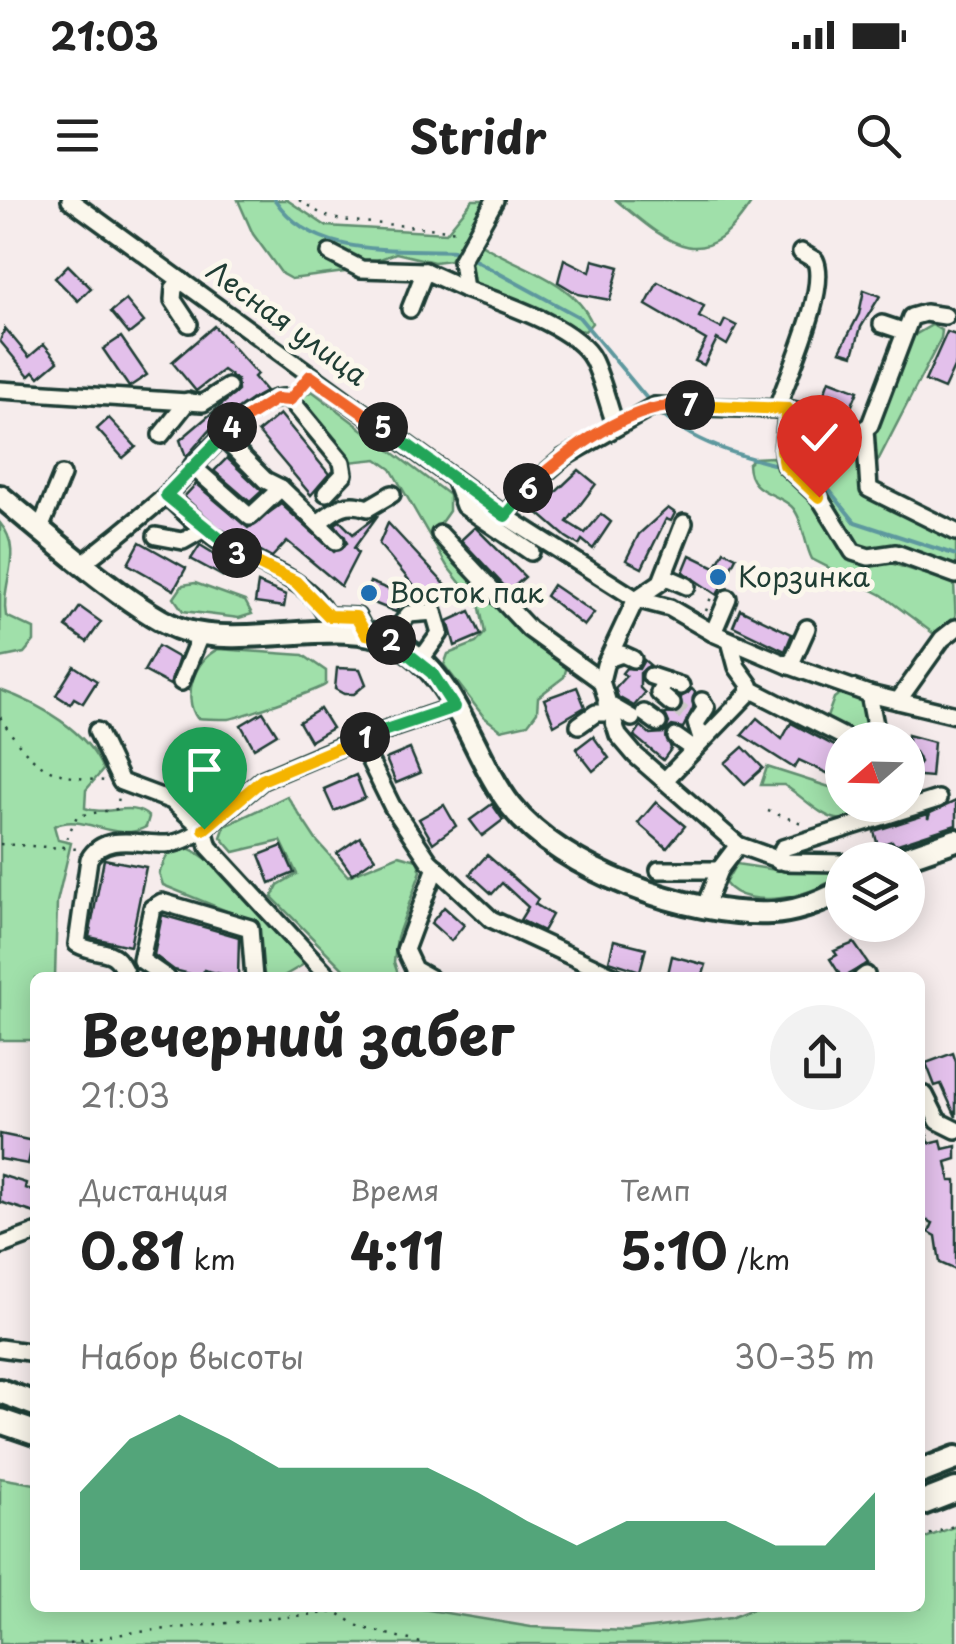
<!DOCTYPE html>
<html lang="ru">
<meta charset="utf-8">
<style>
body{margin:0;font-family:"Playpen Sans",sans-serif;background:#f2f2f2;color:#222;height:100vh;display:flex;flex-direction:column;font-size:38px;white-space:nowrap}
*{box-sizing:border-box;margin:0}
p{font-size:32px;color:#767676}
.icon{flex:none;width:55px;height:55px;fill:none;stroke:currentColor;stroke-width:2;stroke-linecap:round;stroke-linejoin:round}
.map{position:relative;flex:1;overflow:hidden}
.drawer{position:absolute;left:30px;top:772px;width:895px;height:640px;display:flex;flex-direction:column;background:#fff;border-radius:15px;box-shadow:0 5px 25px #0003}
.drawer>*{flex:none}
.needle{width:65px;rotate:250deg}
.buttons{position:absolute;left:825px;top:522px;display:grid;gap:20px}
.buttons a{display:grid;place-items:center;width:100px;height:100px;border-radius:50%;background:#fff;box-shadow:0 5px 25px #0003;font-size:50px}
.pin{position:absolute;display:grid;place-items:center;width:85px;height:85px;color:#fff;margin:-102px -42px;border-radius:50% 50% 50% 0;rotate:-45deg;box-shadow:0 0 10px #0007}
.pin .icon{rotate:45deg}
.km{position:absolute;width:50px;height:50px;margin:-25px;border-radius:50%;background:#222;color:#fff;font-size:28px;line-height:50px;text-align:center}
.round{display:grid;place-items:center;flex:none;width:105px;height:105px;border-radius:52px;background:#f2f2f2}
.head{display:flex;align-items:center;justify-content:space-between;height:170px;padding:0 50px}
h1{font-size:55px;font-weight:700;line-height:75px}
.figures{display:grid;grid-template-columns:repeat(3,1fr);gap:15px;height:170px;padding:10px 50px}
.figures div{display:grid;align-content:center}
.figures b{font-size:50px;font-weight:700}
.figures small{font-size:28px;font-weight:400}
.figures p{font-size:28px}
.chart{height:280px;padding:20px 50px}
.chart p{display:flex;justify-content:space-between}
.chart svg{width:100%;height:180px;margin-top:10px;fill:#0b8043;opacity:.7}
.status{display:flex;justify-content:space-between;align-items:center;height:70px;padding:0 50px;background:#fff;direction:ltr}
.status svg{height:28px;fill:currentColor}
header{display:flex;justify-content:space-between;align-items:center;height:130px;padding:0 50px;background:#fff;font-size:45px;font-weight:700}
.map>svg:first-child{display:block}
.green{fill:#a0e0aa;stroke:#608e6f;stroke-width:2.5}
.lines{fill:none;stroke-linecap:round;stroke-linejoin:round}
.stream{stroke:#5d989e;stroke-width:4}
.building{fill:#e3c0eb;stroke:#1f3d34;stroke-width:2.5}
.minor-tunnel{stroke:#cbc9c7;stroke-width:15;stroke-dasharray:15 8;stroke-linecap:butt}
.minor-casing{stroke:#1f3d34;stroke-width:22}
.major-casing{stroke:#1f3d34;stroke-width:28}
.highway-casing{stroke:#1f3d34;stroke-width:30}
.path{stroke:#1f3d34;stroke-width:2.5;stroke-dasharray:2.5 8;stroke-linecap:butt}
.minor{stroke:#fbf7ec;stroke-width:15}
.major{stroke:#fbf7ec;stroke-width:20}
.highway{stroke:#fbf7ec;stroke-width:22}
.split-1-casing{stroke:#fff;stroke-width:20}
.split-2-casing{stroke:#fff;stroke-width:20}
.split-3-casing{stroke:#fff;stroke-width:20}
.split-4-casing{stroke:#fff;stroke-width:20}
.split-5-casing{stroke:#fff;stroke-width:20}
.split-6-casing{stroke:#fff;stroke-width:20}
.split-7-casing{stroke:#fff;stroke-width:20}
.split-8-casing{stroke:#fff;stroke-width:20}
.split-1{stroke:#f5b400;stroke-width:12}
.split-2{stroke:#22a559;stroke-width:12}
.split-3{stroke:#f5b400;stroke-width:12}
.split-4{stroke:#22a559;stroke-width:12}
.split-5{stroke:#f0652b;stroke-width:12}
.split-6{stroke:#22a559;stroke-width:12}
.split-7{stroke:#f0652b;stroke-width:12}
.split-8{stroke:#f5b400;stroke-width:12}
.poi-dot{fill:#1f6fb2;stroke:#fbf7ec;stroke-width:4}
.labels{text-anchor:middle;stroke-width:10;stroke-linejoin:round;paint-order:stroke}
.street-label{font-size:28px;fill:#1f3d34;stroke:#fbf7ec}
.poi-label{font-size:28px;fill:#1f3d34;stroke:#fbf7ec;text-anchor:start}
</style>
<div class="status"><b>21:03</b><svg viewBox="0 0 49 12"><path d="M0 12V9h3v3zM5 12V6h3v6zM10 12V3h3v9zM15 12V0h3v12zM26 1h20v11H26zM47 4h2v5h-2z"/></svg></div>
<header><svg class="icon" aria-label="menu" viewBox="0 0 24 24"><path d="M4 6h16M4 12h16M4 18h16"/></svg>Stridr<svg class="icon" aria-label="search" viewBox="0 0 24 24"><circle cx="10" cy="10" r="6"/><path d="M15 15l6 6"/></svg></header>
<div class="map">
<svg width="956" height="1444" viewBox="0 0 956 1444">
<rect width="100%" height="100%" fill="#f6ecec"/>
<filter id="ink" filterUnits="userSpaceOnUse"><feTurbulence type="fractalNoise" baseFrequency=".01" numOctaves="2"/><feDisplacementMap in="SourceGraphic" scale="20" xChannelSelector="R" yChannelSelector="G"/><feConvolveMatrix kernelMatrix="1 2 1 2 8 2 1 2 1" color-interpolation-filters="sRGB"/></filter>
<g filter="url(#ink)">
<!-- green -->
<g class="green">
<path d="M238,0H287L326,26L446,33L473,0H488L450,60L434,62L396,53L345,72L291,79L282,74L253,34Z"/>
<path d="M616,0H753C706,76 673,48 616,0Z"/>
<path d="M481,44C518,68 573,79 592,123L585,131L578,130L472,82L467,55L474,45Z"/>
<path d="M932,125L942,131L941,138L866,284L956,336V374L860,354L791,262L790,244L802,232L862,242L913,136Z"/>
<path d="M312,191L449,295V311L435,331L439,346L466,368L519,430L567,466L564,477L538,497L537,512L528,524L501,530L484,517L444,465L448,454L476,443L485,433L480,408L447,366L391,269L377,259L349,262L298,200Z"/>
<path d="M772,257C785,274 795,282 809,298C828,319 835,344 857,362H887L954,383L956,424L940,436L934,434L882,395L812,359C804,344 803,317 791,306C773,291 749,293 748,264L754,258Z"/>
<path d="M0,323C25,352 0,383 6,416L34,429V441L24,453L0,458Z"/>
<path d="M195,383L245,401L252,414L239,418L183,411L174,398L183,385Z"/>
<path d="M218,449L303,455L326,471V484C323,489 237,518 229,519C219,519 207,519 197,518C182,497 194,460 218,449Z"/>
<path d="M0,490C38,503 89,532 103,570L86,590L85,608C105,617 133,600 149,617L146,627C114,644 84,612 54,626L58,640L71,643L57,702L55,777L35,778V840H0Z"/>
<path d="M842,492L866,498L870,540L846,536L826,520L834,498Z"/>
<path d="M767,567L842,591V605H876C836,640 816,605 784,585H761Z"/>
<path d="M287,596L316,640L348,676L399,655L417,660L421,671L397,737L394,762L399,777H351L272,697L278,685L297,674L281,641L234,652L221,637L225,626Z"/>
<path d="M188,648C218,660 295,735 306,763L282,777H265L251,721L163,685L159,673L170,649Z"/>
<path d="M736,664L790,672H841C820,696 747,713 725,683Z"/>
<path d="M0,1278L35,1284V1408H416L531,1427L627,1431L730,1418L755,1408H920V1340L956,1326V1444H0Z"/>
</g>
<g class="lines">
<!-- stream -->
<g class="stream">
<path d="M275,0C315,59 393,48 457,51"/>
<path d="M469,57L579,117L649,201"/>
<path d="M659,212C692,242 739,256 781,266"/>
<path d="M800,271L817,275L855,322L956,355"/>
</g>
</g>
<!-- building -->
<g class="building">
<path d="M564,59L590,72L593,60L619,67L610,100L578,94L558,82Z"/>
<path d="M68,65L91,88L78,101L55,78Z"/>
<path d="M658,82L704,106L699,117L721,128L725,120L737,126L727,145L717,139L704,165L695,161L706,140L646,105Z"/>
<path d="M864,90L880,96L861,127L853,155L840,151L859,114Z"/>
<path d="M126,100L144,122L129,134L111,112Z"/>
<path d="M214,126L257,174L254,177L266,191L213,226L186,257L180,240L238,191L237,180L223,170L196,191L172,162Z"/>
<path d="M5,128L29,157L44,144L58,161L39,177L34,171L29,176L0,141Z"/>
<path d="M947,132L956,135V163L944,189L925,181Z"/>
<path d="M121,137L147,175L129,187L103,149Z"/>
<path d="M829,180L858,191L850,210L822,199Z"/>
<path d="M280,214L329,274L311,295L258,232Z"/>
<path d="M109,218L136,247L123,258L97,229Z"/>
<path d="M227,258L262,291L250,302L214,271Z"/>
<path d="M579,270L596,284L567,322L585,333L601,314L611,322L593,349L582,340L579,345L566,337L536,311Z"/>
<path d="M196,284L248,328L281,304L334,352L347,343L335,324L340,321L353,334L378,315L354,348L358,353L341,386L287,341L272,357L219,328L184,297Z"/>
<path d="M668,308L675,313L671,321L666,319L642,368L626,360L639,334Z"/>
<path d="M388,323L451,391L439,402L414,386L379,344Z"/>
<path d="M475,327L525,377L509,391L461,340Z"/>
<path d="M140,342L186,368L174,390L128,364Z"/>
<path d="M200,345L231,364L224,377L191,359Z"/>
<path d="M724,351L736,357L717,395L683,372L690,355L715,367Z"/>
<path d="M370,382L403,395L396,412L364,399Z"/>
<path d="M258,383L286,395L284,407L255,403Z"/>
<path d="M553,385L594,413L584,426L546,396Z"/>
<path d="M80,407L101,422L87,442L66,427Z"/>
<path d="M740,409L792,434L785,451L733,426Z"/>
<path d="M470,411L481,435L455,446L448,421Z"/>
<path d="M158,446L179,458L170,485L144,471Z"/>
<path d="M644,460L650,465L640,473V488L645,493L634,506L618,497L615,488L626,476L622,473L626,468L639,469Z"/>
<path d="M74,466L97,481L83,503L74,498L70,504L56,495Z"/>
<path d="M337,468L360,469L366,484L354,494H344L335,489Z"/>
<path d="M577,487L585,507L554,525L544,499Z"/>
<path d="M692,489L695,492L693,508L683,528L672,526L666,531L671,549L663,560L634,536L641,526L650,534L664,533L669,523L665,514L680,512L681,497Z"/>
<path d="M320,509L332,528L310,541L299,522Z"/>
<path d="M263,512L277,534L254,548L241,525Z"/>
<path d="M757,518L782,539L791,523L842,550V580L799,560L794,568L742,535Z"/>
<path d="M908,535L934,542L931,577L908,575L920,562L915,552L908,550Z"/>
<path d="M593,536L609,558L593,571L576,549Z"/>
<path d="M743,547L763,568L745,584L725,563Z"/>
<path d="M410,549L420,573L396,583L386,559Z"/>
<path d="M356,575L365,598L334,611L324,589Z"/>
<path d="M956,601V625L895,645L892,641L878,646L874,631L928,614V619L930,613Z"/>
<path d="M656,602L685,626L667,648L638,623Z"/>
<path d="M492,604L503,620L482,636L470,620Z"/>
<path d="M444,605L456,626L433,643L419,619Z"/>
<path d="M360,637L375,658L352,674L337,653Z"/>
<path d="M282,646L294,673L270,683L259,655Z"/>
<path d="M487,655L538,699L535,704L552,715L543,731L520,720L528,707L502,683L492,694L470,674Z"/>
<path d="M104,659L146,667L130,746L89,737Z"/>
<path d="M444,707L464,725L451,741L431,723Z"/>
<path d="M162,715L239,737L238,778L204,770L202,777L174,770L154,755Z"/>
<path d="M614,740L646,748L640,771L609,761Z"/>
<path d="M854,743L868,763L842,778L830,759L837,755L834,751Z"/>
<path d="M672,756L706,765L702,778H667Z"/>
<path d="M953,853L956,862V917L941,884L935,886L926,863Z"/>
<path d="M920,921H924L929,943L941,940L943,949L956,946V959L946,962L950,981H956V1070L940,1063L936,1036L929,1032L933,1023L920,1017Z"/>
<path d="M0,934L33,941L28,964L0,959Z"/>
<path d="M0,975L26,983L25,988L35,991V1013L0,1002Z"/>
</g>
<g class="lines">
<!-- minor-tunnel -->
<path class="minor-tunnel" d="M672,504L690,518"/>
<defs>
<g id="minor">
<path d="M70,0L505,316L636,399L670,408L713,433L790,466L869,494L956,515"/>
<path d="M495,0L461,61L465,89C499,102 576,126 593,160C603,181 608,205 616,227"/>
<path d="M330,53L361,69L425,71L465,89"/>
<path d="M182,81L174,88L173,100L189,124"/>
<path d="M410,109L425,71"/>
<path d="M882,124L903,131"/>
<path d="M0,190L203,203L228,187"/>
<path d="M777,209C787,177 829,88 815,60L801,52"/>
<path d="M788,209L783,250L785,265L819,297L853,352L869,357L896,353L956,375"/>
<path d="M865,229L869,289L956,332"/>
<path d="M161,235L188,201"/>
<path d="M192,266L250,317L281,288L265,280L220,235"/>
<path d="M454,279L464,306L531,352"/>
<path d="M281,288L336,341"/>
<path d="M166,295C183,311 200,329 220,342C258,368 325,380 331,434"/>
<path d="M505,316L527,289L563,258L654,206L788,209L820,217L846,234H857L870,225L911,117L925,113L945,116"/>
<path d="M318,323C336,309 345,300 368,308L392,294"/>
<path d="M684,323L661,382L636,399L605,465L601,481L618,535L635,555L738,645L785,662L842,663"/>
<path d="M40,329L62,275"/>
<path d="M440,334L529,429L601,481"/>
<path d="M156,336L183,341L204,329"/>
<path d="M83,363C110,342 137,320 163,298C188,276 254,188 290,199L342,262L344,274L326,293"/>
<path d="M664,376L687,386"/>
<path d="M329,416L357,417L366,434"/>
<path d="M713,433L728,398"/>
<path d="M389,439L409,414L434,412L440,433L420,461"/>
<path d="M608,459L622,454L633,459"/>
<path d="M790,466L807,428"/>
<path d="M651,476L681,486"/>
<path d="M666,481L659,493L672,504"/>
<path d="M181,482L201,433"/>
<path d="M750,489L850,540"/>
<path d="M869,494L878,540"/>
<path d="M898,501L942,439L956,428"/>
<path d="M606,503L632,518"/>
<path d="M644,513L658,523"/>
<path d="M579,525L596,513H609"/>
<path d="M97,531L121,582L172,601L204,629C192,636 180,644 166,644C140,645 105,632 89,659L77,744C103,758 114,743 127,777"/>
<path d="M676,537L693,549"/>
<path d="M359,539L392,606L429,661L491,719L618,778"/>
<path d="M701,539L696,523L706,508L702,501"/>
<path d="M908,561H909"/>
<path d="M665,580L749,493L750,485L737,467L730,441"/>
<path d="M874,660L908,654"/>
<path d="M778,661L783,648L938,599"/>
<path d="M659,670H719"/>
<path d="M705,706L719,670L738,645"/>
<path d="M167,778L141,760L152,708L162,702L250,728L254,778"/>
<path d="M330,778L209,647L204,629L262,580L359,539L454,507"/>
<path d="M430,778L414,769L405,750L436,667"/>
<path d="M862,778L866,775"/>
<path d="M925,895L938,921L956,930"/>
<path d="M0,1046L35,1033"/>
<path d="M0,1148L35,1153"/>
</g>
<g id="major">
<path d="M0,296C40,329 138,416 183,430C247,449 341,416 394,442C456,472 472,556 511,606C562,671 690,717 771,713C795,712 821,702 842,691"/>
<path d="M898,660L956,640"/>
</g>
<g id="highway">
<path d="M0,1191L35,1204"/>
<path d="M0,1221L35,1233"/>
<path d="M920,1272L956,1258"/>
<path d="M920,1304L956,1290"/>
</g>
</defs>
<!-- minor casing -->
<use href="#minor" class="minor-casing"/>
<!-- major casing -->
<use href="#major" class="major-casing"/>
<!-- highway casing -->
<use href="#highway" class="highway-casing"/>
<!-- path -->
<g class="path">
<path d="M299,0L323,15L341,20L460,31"/>
<path d="M706,411L711,397"/>
<path d="M0,517C32,567 47,577 107,581"/>
<path d="M768,611L807,625"/>
<path d="M0,644L78,649"/>
<path d="M62,648L77,616L117,609L119,596"/>
<path d="M920,1338L956,1325"/>
<path d="M69,1444L128,1433L336,1412L360,1427L425,1444"/>
</g>
<!-- minor -->
<use href="#minor" class="minor"/>
<!-- major -->
<use href="#major" class="major"/>
<!-- highway -->
<use href="#highway" class="highway"/>
</g>
</g>
<g class="lines" filter="url(#ink)">
<defs>
<path id="split-1" d="M204,629L262,580L365,537"/>
<path id="split-2" d="M365,537L454,507L432,473L391,440"/>
<path id="split-3" d="M237,353L296,382L329,416L356,417L366,434L391,440"/>
<path id="split-4" d="M232,227L166,295L237,353"/>
<path id="split-5" d="M232,227L276,199L290,200L310,176L383,227"/>
<path id="split-6" d="M383,227L505,316L528,288"/>
<path id="split-7" d="M528,288C569,250 631,202 690,205"/>
<path id="split-8" d="M690,205L788,209L782,250L785,265L819,297"/>
</defs>
<!-- split-1 casing -->
<use href="#split-1" class="split-1-casing"/>
<!-- split-2 casing -->
<use href="#split-2" class="split-2-casing"/>
<!-- split-3 casing -->
<use href="#split-3" class="split-3-casing"/>
<!-- split-4 casing -->
<use href="#split-4" class="split-4-casing"/>
<!-- split-5 casing -->
<use href="#split-5" class="split-5-casing"/>
<!-- split-6 casing -->
<use href="#split-6" class="split-6-casing"/>
<!-- split-7 casing -->
<use href="#split-7" class="split-7-casing"/>
<!-- split-8 casing -->
<use href="#split-8" class="split-8-casing"/>
<!-- split-1 -->
<use href="#split-1" class="split-1"/>
<!-- split-2 -->
<use href="#split-2" class="split-2"/>
<!-- split-3 -->
<use href="#split-3" class="split-3"/>
<!-- split-4 -->
<use href="#split-4" class="split-4"/>
<!-- split-5 -->
<use href="#split-5" class="split-5"/>
<!-- split-6 -->
<use href="#split-6" class="split-6"/>
<!-- split-7 -->
<use href="#split-7" class="split-7"/>
<!-- split-8 -->
<use href="#split-8" class="split-8"/>
</g>
<!-- markers -->
<g class="poi-dot">
<circle cx="718" cy="377" r="10"/>
<circle cx="369" cy="393" r="10"/>
</g>
<g class="labels">
<!-- street labels -->
<g class="street-label">
<text transform="translate(287 123) rotate(36)" y="10">Лесная улица</text>
</g>
<!-- poi labels -->
<g class="poi-label">
<text x="738" y="387">Корзинка</text>
<text x="389" y="403">Восток пак</text>
</g>
</g>
</svg>
<div class="buttons">
<a><svg class="needle" viewBox="-14 -14 28 28"><path d="M0-13l5 13h-10z" fill="#e53935"/><path d="M0 13l5-13h-10z" fill="#767676"/></svg></a>
<a><svg class="icon" aria-label="layers" viewBox="0 0 24 24"><path d="M12 4l9 5-9 5-9-5zM3 14l9 5 9-5"/></svg></a>
</div>
<div class="pin" style="left:204px;top:629px;background:#1e9e55"><svg class="icon" aria-label="arrive" viewBox="0 0 24 24"><path d="M6 21V4h12l-3 4 3 4H6"/></svg></div>
<div class="pin" style="left:819px;top:297px;background:#d93025"><svg class="icon" aria-label="check" viewBox="0 0 24 24"><path d="M5 12l5 5 9-10"/></svg></div>
<b class="km" style="left:365px;top:537px">1</b>
<b class="km" style="left:391px;top:440px">2</b>
<b class="km" style="left:237px;top:353px">3</b>
<b class="km" style="left:232px;top:227px">4</b>
<b class="km" style="left:383px;top:227px">5</b>
<b class="km" style="left:528px;top:288px">6</b>
<b class="km" style="left:690px;top:205px">7</b>
<section class="drawer">
<div class="head"><div><h1>Вечерний забег</h1><p>21:03</p></div><a class="round"><svg class="icon" aria-label="share" viewBox="0 0 24 24"><path d="M12 15V3M7 8l5-5 5 5M5 13v7h14v-7"/></svg></a></div>
<div class="figures">
<div><p>Дистанция</p><b>0.81<small> km</small></b></div>
<div><p>Время</p><b>4:11</b></div>
<div><p>Темп</p><b>5:10<small> /km</small></b></div>
</div>
<div class="chart"><p><span>Набор высоты</span>30–35 m</p>
<svg viewBox="0 0 160 44" preserveAspectRatio="none"><path d="M0 44V25L10 12L20 6L30 12L40 19L50 19L60 19L70 19L80 25L90 32L100 38L110 32L120 32L130 32L140 38L150 38L160 25V44z"/></svg>
</div>
</section>
</div>
